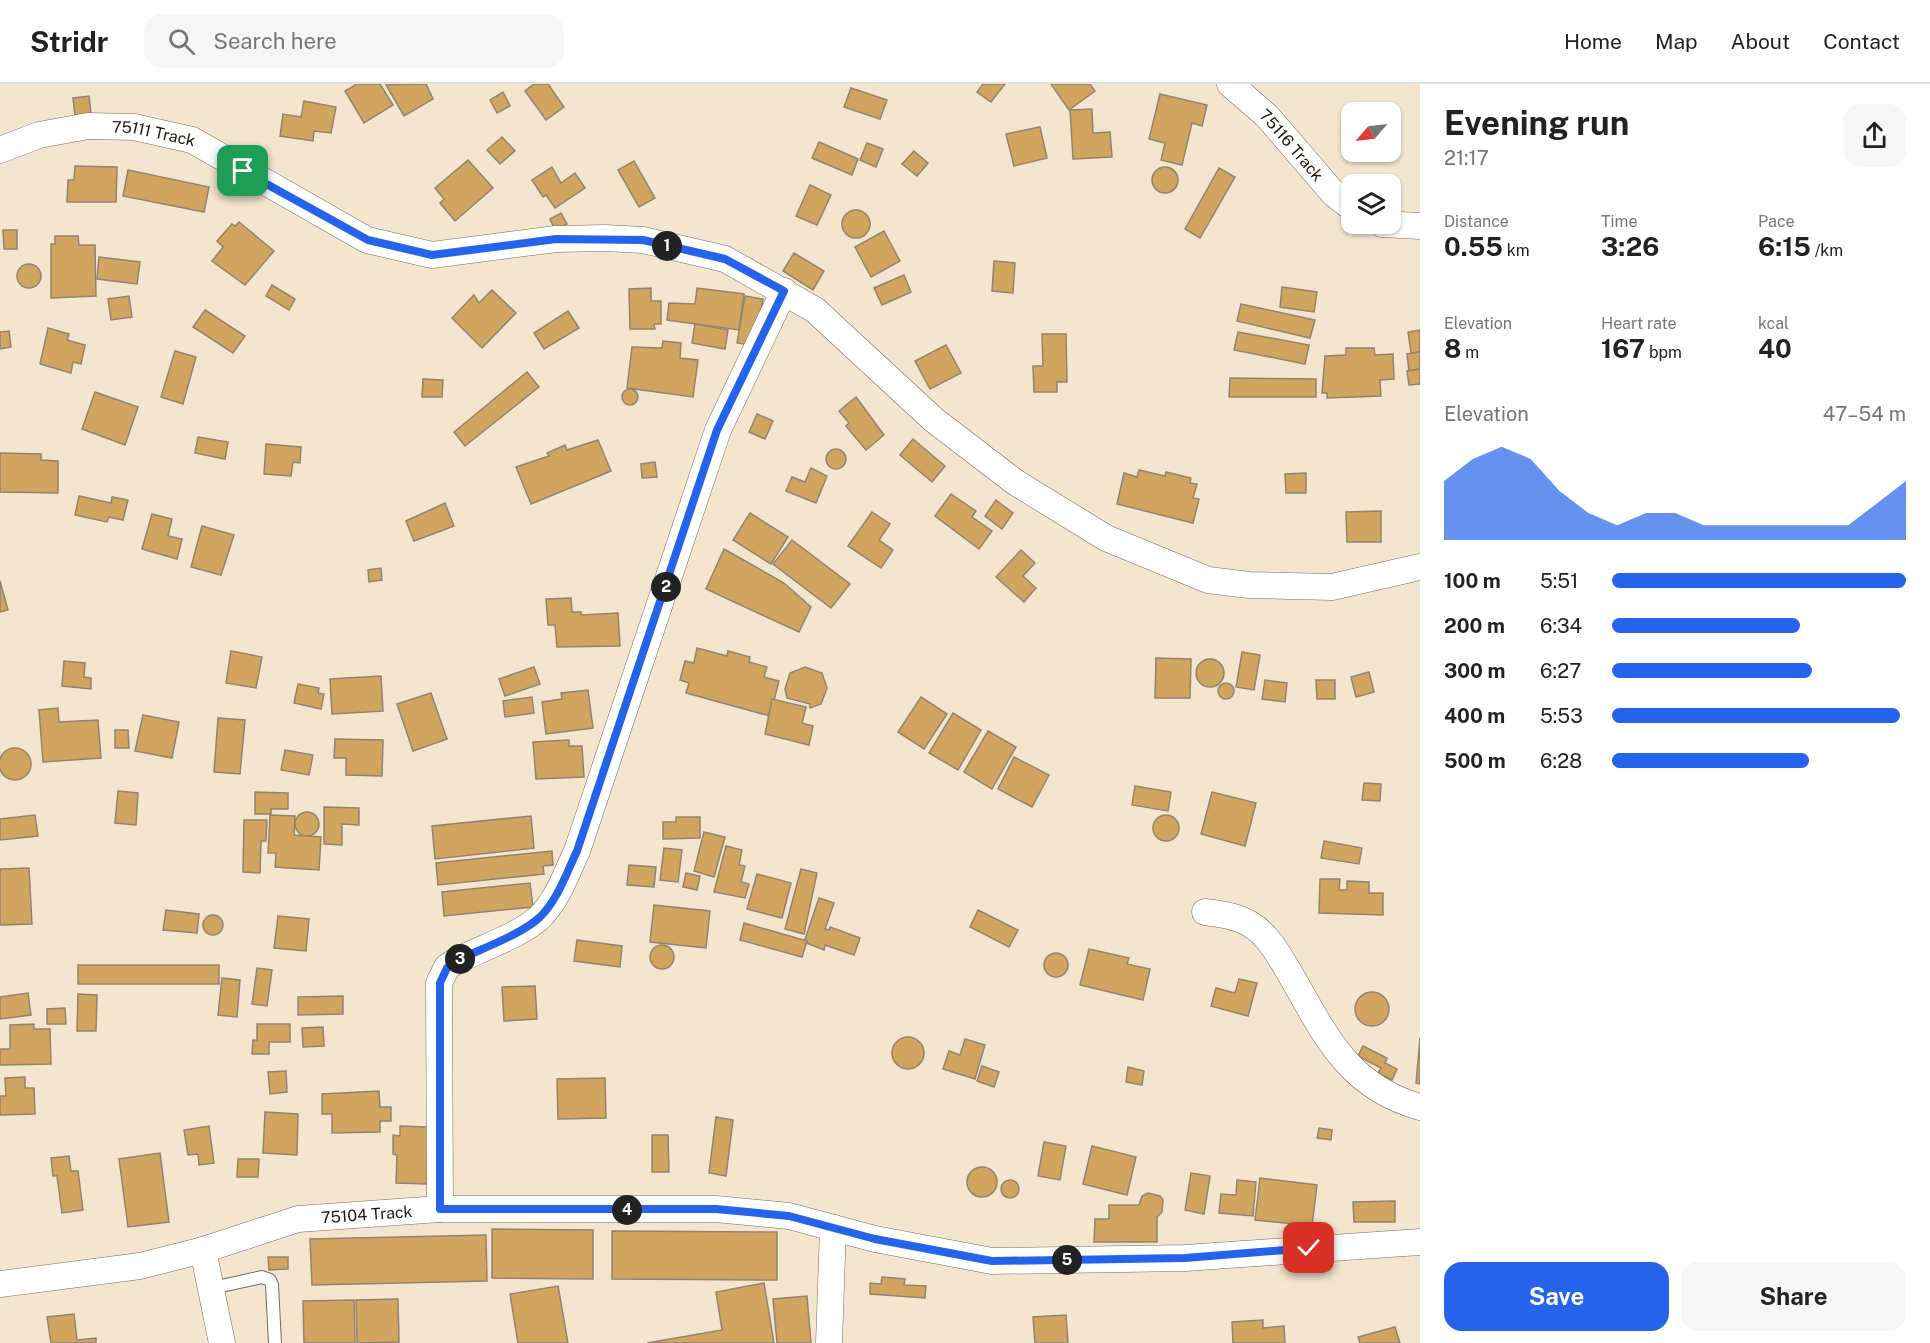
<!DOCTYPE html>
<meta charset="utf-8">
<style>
body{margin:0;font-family:"Public Sans",sans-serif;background:#f6f6f6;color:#222;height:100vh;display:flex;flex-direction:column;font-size:22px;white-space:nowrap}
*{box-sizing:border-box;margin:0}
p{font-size:20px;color:#767676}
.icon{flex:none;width:33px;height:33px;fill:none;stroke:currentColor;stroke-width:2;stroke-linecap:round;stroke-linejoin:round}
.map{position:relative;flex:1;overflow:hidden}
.drawer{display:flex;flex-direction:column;background:#fff;width:510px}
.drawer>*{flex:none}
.needle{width:39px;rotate:242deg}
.buttons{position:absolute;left:1341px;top:18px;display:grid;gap:12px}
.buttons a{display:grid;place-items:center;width:60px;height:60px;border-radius:12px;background:#fff;box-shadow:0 2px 4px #0004;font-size:30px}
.pin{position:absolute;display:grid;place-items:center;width:51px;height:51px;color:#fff;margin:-26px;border-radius:12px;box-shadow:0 3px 9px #0006}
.km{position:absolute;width:30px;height:30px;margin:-15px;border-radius:50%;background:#222;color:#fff;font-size:16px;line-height:30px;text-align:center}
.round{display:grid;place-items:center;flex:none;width:63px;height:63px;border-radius:18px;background:#f6f6f6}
.head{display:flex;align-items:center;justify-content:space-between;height:102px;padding:0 24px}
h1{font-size:33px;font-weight:700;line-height:45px}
.figures{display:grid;grid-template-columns:repeat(3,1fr);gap:9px;height:102px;padding:6px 24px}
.figures div{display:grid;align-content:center}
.figures b{font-size:26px;font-weight:700}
.figures small{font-size:16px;font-weight:400}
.figures p{font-size:16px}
.chart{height:168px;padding:12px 24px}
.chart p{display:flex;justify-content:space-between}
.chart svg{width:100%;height:108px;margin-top:6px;fill:#2563eb;opacity:.7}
.cta{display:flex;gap:12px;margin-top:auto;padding:12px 24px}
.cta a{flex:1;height:69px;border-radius:18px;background:#2563eb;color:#fff;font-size:24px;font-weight:700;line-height:69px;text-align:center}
.cta a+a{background:#f6f6f6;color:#222}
ul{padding:0 24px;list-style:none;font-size:20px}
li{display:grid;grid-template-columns:96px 72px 1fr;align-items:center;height:45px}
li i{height:15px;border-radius:8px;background:#2563eb}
header{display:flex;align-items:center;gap:36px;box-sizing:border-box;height:84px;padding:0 30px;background:#fff;border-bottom:2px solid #e0e0e0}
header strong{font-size:28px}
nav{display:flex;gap:33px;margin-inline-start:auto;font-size:21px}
.search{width:420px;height:54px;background:#f6f6f6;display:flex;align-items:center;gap:15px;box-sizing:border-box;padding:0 21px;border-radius:18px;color:#767676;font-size:22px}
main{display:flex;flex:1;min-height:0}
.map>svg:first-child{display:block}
.building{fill:#d1a560;stroke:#92846f;stroke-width:1.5}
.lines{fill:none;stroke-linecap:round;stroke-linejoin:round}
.lane-casing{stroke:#776a56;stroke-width:14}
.street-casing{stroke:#776a56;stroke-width:27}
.lane{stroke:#fff;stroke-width:12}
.street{stroke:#fff;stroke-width:26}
.route-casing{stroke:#fff;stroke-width:12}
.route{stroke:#2563eb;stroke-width:8}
.labels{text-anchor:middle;stroke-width:4.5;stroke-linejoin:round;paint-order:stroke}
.street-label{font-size:16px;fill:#1c170f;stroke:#fff3e1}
</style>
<header>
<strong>Stridr</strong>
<div class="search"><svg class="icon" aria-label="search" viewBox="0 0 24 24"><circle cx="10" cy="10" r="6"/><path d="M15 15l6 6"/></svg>Search here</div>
<nav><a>Home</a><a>Map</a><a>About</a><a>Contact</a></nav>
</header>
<main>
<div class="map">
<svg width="1420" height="1259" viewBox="0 0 1420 1259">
<rect width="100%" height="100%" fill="#f4e5cf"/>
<!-- building -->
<g class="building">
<path d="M357,0H380L393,21L364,39L345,7Z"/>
<path d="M426,0L433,15L404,32L386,1Z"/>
<path d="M534,0H548L564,23L546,36L525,7Z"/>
<path d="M983,0H1005L991,18L977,8Z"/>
<path d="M1051,0H1090L1095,7L1069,26Z"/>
<path d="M851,4L887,16L880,35L844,23Z"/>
<path d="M503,8L510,22L497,29L490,16Z"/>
<path d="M1160,10L1207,21L1202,42L1192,39L1182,81L1161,76L1165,59L1149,55Z"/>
<path d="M89,12L91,30L75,32L73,14Z"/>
<path d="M304,17L336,23L331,49L314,47L313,57L280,52L283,30L301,33Z"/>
<path d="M1092,25L1093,49L1110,48L1112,73L1073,75L1070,26Z"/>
<path d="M1040,43L1047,74L1014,82L1006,50Z"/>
<path d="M502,53L515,67L500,80L487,66Z"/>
<path d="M819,58L858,75L852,91L812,74Z"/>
<path d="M867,59L883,65L876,83L860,76Z"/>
<path d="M914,67L928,79L917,92L902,80Z"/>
<path d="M468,76L493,104L455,137L440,119L444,115L435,104Z"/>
<path d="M634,77L655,114L639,123L618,86Z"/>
<path d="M75,82L117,83L116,118H67L68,96H74Z"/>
<path d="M552,83L561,99L575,89L585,104L555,124L546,111L543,113L532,96Z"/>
<circle cx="1165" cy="96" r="13"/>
<path d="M1219,84L1235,93L1200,154L1185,145Z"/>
<path d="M128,86L209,103L204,128L123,112Z"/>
<path d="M810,101L831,111L817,141L796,132Z"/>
<circle cx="856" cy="140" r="14"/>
<path d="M561,129L567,140L555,146L550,135Z"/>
<path d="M239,138L274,167L245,201L212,177L223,163L217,157L232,140L235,142Z"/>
<path d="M3,146H17V165H4Z"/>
<path d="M884,147L900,177L871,193L855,163Z"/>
<path d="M55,152H78L79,161H95L96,212L51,214V160H55Z"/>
<path d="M794,169L824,187L813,206L783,187Z"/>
<path d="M99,173L140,178L137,200L97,195Z"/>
<path d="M994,177L1015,179L1013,209L992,207Z"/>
<circle cx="29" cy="192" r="12"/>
<path d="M904,191L911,208L882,221L874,204Z"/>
<path d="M272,201L295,215L289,226L266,212Z"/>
<path d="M1282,203L1317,208L1314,228L1280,223Z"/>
<path d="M651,204V217H661V240H654L655,245H630L629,205Z"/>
<path d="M697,204L744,210L739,246L667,236L669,219L695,220Z"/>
<path d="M492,206L516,229L482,264L452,234L474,211L479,219Z"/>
<path d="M129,212L132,233L111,236L108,215Z"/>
<path d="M745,212L763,215L755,262L737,259Z"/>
<path d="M1241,220L1315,236L1310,254L1237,237Z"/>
<path d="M205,226L245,252L233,269L193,243Z"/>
<path d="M568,227L579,244L544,265L534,249Z"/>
<path d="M695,240L728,246L725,265L692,259Z"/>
<path d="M48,244L69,250L67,256L85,261L81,280L73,278L71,289L40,280Z"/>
<path d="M1420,246V268L1411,269L1408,248Z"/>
<path d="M9,247L11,263L0,265V248Z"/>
<path d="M1238,248L1309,261L1305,280L1234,266Z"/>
<path d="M1042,250H1066L1067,298H1057V308H1034L1033,282H1043Z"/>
<path d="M663,257L681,259L680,274L698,276L693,313L627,304L632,263L662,264Z"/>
<path d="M946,261L961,289L930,305L915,277Z"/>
<path d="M1346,264H1374L1375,271L1393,270L1394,295L1380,296L1381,312L1327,314V309H1322L1325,272L1346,271Z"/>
<path d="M175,267L196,273L183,320L161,313Z"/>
<path d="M1420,268V285L1409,287L1407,270Z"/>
<path d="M1420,285V300L1409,301L1407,287Z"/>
<path d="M527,288L539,303L465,362L454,348Z"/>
<path d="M1230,294L1316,295V313H1229Z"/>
<path d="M423,295L443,296L442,313H422Z"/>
<circle cx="630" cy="313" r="8"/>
<path d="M95,308L138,323L125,361L82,345Z"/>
<path d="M856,313L884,351L866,366L846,342L849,339L839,327Z"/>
<path d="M757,330L773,337L765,355L749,348Z"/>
<path d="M198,353L228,358L225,375L195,369Z"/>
<path d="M913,355L945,382L932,398L900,371Z"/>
<path d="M598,356L611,387L531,420L516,383L549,372L547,369L565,361L567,366Z"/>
<path d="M266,360L301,363L300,379L293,378L291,392L264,390Z"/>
<circle cx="836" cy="375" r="10"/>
<path d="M0,369L41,370V376L58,377V409L0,408Z"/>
<path d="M655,378L657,393L642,394L641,380Z"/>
<path d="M811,384L827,392L816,419L786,407L792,393L805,398Z"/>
<path d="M1139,386L1165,392L1166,388L1191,394L1190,399L1197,400L1193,414L1199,415L1193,439L1117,420L1124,389L1137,393Z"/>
<path d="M1306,389V409H1286L1285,390Z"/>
<path d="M951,410L976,427L972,433L992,447L979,465L935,432Z"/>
<path d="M79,412L111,419L112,413L128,416L123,436L109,433L107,438L75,431Z"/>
<path d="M996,416L1013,429L1002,445L985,432Z"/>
<path d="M445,419L454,442L414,457L406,437Z"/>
<path d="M1381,427V458H1347L1346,428Z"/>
<path d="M872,428L890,440L879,456L893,466L881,484L848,462Z"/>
<path d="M750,429L788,453L771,480L733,456Z"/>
<path d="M152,430L172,435L168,452L182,455L177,475L142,465Z"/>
<path d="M202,442L234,451L221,491L191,483Z"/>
<path d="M792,456L850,500L831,524L773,480Z"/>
<path d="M724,465L784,499L811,523L799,548L706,505Z"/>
<path d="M1021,466L1035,479L1023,492L1036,504L1024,518L996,493Z"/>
<path d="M381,484L382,496L369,498L368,486Z"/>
<path d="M0,497L8,526L0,528Z"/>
<path d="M571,514L572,528H581V531L618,529L620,562L557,563L555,541H548L546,515Z"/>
<path d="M697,564L727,572L728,567L750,573L749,578L767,583L764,593L779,597L770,632L686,609L689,599L680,596L685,577L694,579Z"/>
<path d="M231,567L262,573L256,604L226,599Z"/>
<path d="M1242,568L1260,571L1254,606L1236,603Z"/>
<path d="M1156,574L1191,575L1190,614H1155Z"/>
<circle cx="1210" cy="589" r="14"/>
<path d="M64,577L85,579L84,593L91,594V605L62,602Z"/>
<path d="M534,583L540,600L505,612L499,595Z"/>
<path d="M805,583L822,589L827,604L821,620L810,624V620L787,614L785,605L790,589Z"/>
<path d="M1369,588L1374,608L1356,613L1351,593Z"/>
<path d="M381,592L383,627L332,630L330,595Z"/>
<path d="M1265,596L1287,599L1285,618L1262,615Z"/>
<path d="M1316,596H1335V615H1317Z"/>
<circle cx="1226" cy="607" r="8"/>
<path d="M298,600L319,604L318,609L324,610L321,625L294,619Z"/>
<path d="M588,606L593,644L546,650L542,618L562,615L561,609Z"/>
<path d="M431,609L447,655L413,667L397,620Z"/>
<path d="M532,613L534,629L505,633L503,617Z"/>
<path d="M921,613L947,630L924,665L898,648Z"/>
<path d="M772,615L806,623L802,639L813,642L809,661L765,650Z"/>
<path d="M58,624L59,638L98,636L101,674L43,678L39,626Z"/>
<path d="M953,629L981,646L958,686L929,669Z"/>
<path d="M143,631L179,638L172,674L135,667Z"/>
<path d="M218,634L245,636L240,690L214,688Z"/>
<path d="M115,646H128L129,664H115Z"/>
<path d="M988,647L1016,663L992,705L964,688Z"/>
<path d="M335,655L383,656L382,692L346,691V674H334Z"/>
<path d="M569,656V662H582L584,693L536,695L533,658Z"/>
<circle cx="15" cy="680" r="16"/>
<path d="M285,666L313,671L309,691L281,686Z"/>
<path d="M1014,673L1049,691L1032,723L998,705Z"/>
<path d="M1364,699L1381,700L1380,717L1362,716Z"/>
<path d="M1135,702L1171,708L1168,727L1132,721Z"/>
<path d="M118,707L138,709L136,741L115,739Z"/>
<path d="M255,708L288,709V725H271V730H255Z"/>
<path d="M1212,708L1256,719L1245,762L1201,750Z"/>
<path d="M324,723L359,724V741L342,740V761L324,760Z"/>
<circle cx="307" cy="740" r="12"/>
<path d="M35,731L38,752L0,756V735Z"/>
<path d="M270,731L295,732L294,751L321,753L319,786L275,783L276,769H268Z"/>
<circle cx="1166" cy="744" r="13"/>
<path d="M531,732L534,764L435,775L432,742Z"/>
<path d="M676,733H700V754L663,755V738H676Z"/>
<path d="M244,736H267L266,757H261L260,789L243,788Z"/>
<path d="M704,748L725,753L714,793L694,787Z"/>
<path d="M1324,757L1362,764L1359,780L1321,774Z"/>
<path d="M726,762L742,766L739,781L745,782L741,798L749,800L745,814L714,808Z"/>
<path d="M664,764L682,766L678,798L660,796Z"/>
<path d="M552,767L553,781L543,782L544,790L438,801L436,779Z"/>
<path d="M629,781L656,783L654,803L627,801Z"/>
<path d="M29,784L32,840L0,841V785Z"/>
<path d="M801,785L817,789L804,850L785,845Z"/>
<path d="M686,789L700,792L697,806L683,803Z"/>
<path d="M757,790L791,799L782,834L747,825Z"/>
<path d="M1320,795H1340L1339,806H1347V797L1369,798V809H1383V831L1319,829Z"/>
<path d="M530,799L533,823L444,832L442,808Z"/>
<path d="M819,814L834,819L825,845L829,846L830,843L860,854L854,871L825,861L824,866L804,858Z"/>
<path d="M654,821L710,827L706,864L650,858Z"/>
<path d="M166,826L199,830L197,849L163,846Z"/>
<path d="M978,826L1018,846L1009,863L970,843Z"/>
<circle cx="213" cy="841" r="10"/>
<path d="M278,832L309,835L306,867L274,864Z"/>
<path d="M744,839L807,857L802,873L740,856Z"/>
<path d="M577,856L622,862L620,883L574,877Z"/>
<circle cx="662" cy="873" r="12"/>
<path d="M1089,865L1129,874L1127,880L1150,885L1143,916L1080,901Z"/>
<circle cx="1056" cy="881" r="12"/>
<rect x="78" y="881" width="141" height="19"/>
<path d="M257,884L272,886L267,922L252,920Z"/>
<path d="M222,894L240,896L237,933L218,931Z"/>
<path d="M1239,895L1257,899L1248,932L1211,922L1216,904L1235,909Z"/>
<path d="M535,902L537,935L504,937L502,903Z"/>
<circle cx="1372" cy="925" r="17"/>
<path d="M28,909L31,931L0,935V913Z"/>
<path d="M78,910L97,911L96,947H77Z"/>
<path d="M343,912V930L298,931V913Z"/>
<path d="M65,924L66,940H47V925Z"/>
<path d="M34,940V945H50L51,980L0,981V965H10V941Z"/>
<path d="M257,940H290V958H269V970H252L253,956H257Z"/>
<path d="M323,943L324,962L303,963L302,944Z"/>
<circle cx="908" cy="969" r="16"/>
<path d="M1420,954V1000L1416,999Z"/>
<path d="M965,955L985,961L975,995L943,985L949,967L960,971Z"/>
<path d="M1363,962L1387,974L1385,979L1397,985L1392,996L1378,989L1381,984L1358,972Z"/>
<path d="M982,982L999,988L994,1003L977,997Z"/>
<path d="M1128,983L1144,987L1142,1001L1126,998Z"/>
<path d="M286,987L287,1008L270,1010L268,988Z"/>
<path d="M25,993V1004H34L35,1030L0,1031V1012H6L5,994Z"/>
<path d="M605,994L606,1034L558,1035L557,995Z"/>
<path d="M379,1007L380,1023H391V1037H380V1048L332,1049V1030H322V1010Z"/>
<path d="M265,1028L298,1030L297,1071L263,1069Z"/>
<path d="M716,1033L733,1036L726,1092L709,1089Z"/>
<path d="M209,1042L214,1079L199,1081L198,1070L188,1071L184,1046Z"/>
<path d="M400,1042L427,1043V1100L396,1099L397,1071L393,1070V1051L400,1052Z"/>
<path d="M1319,1044L1332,1046L1331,1056L1317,1054Z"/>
<path d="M652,1051H668L669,1088H652Z"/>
<path d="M1044,1058L1066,1062L1060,1096L1038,1092Z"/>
<path d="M1092,1062L1136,1073L1127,1111L1083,1100Z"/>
<path d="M160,1069L169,1138L128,1143L119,1075Z"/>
<path d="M69,1072L71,1087H78L83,1126L62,1129L57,1092H53L51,1074Z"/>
<path d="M238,1075H259L258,1093H237Z"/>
<circle cx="982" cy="1098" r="15"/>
<path d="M1191,1089L1210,1092L1204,1130L1185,1126Z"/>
<path d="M1260,1094L1317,1101L1312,1142L1255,1136Z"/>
<circle cx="1010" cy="1105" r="9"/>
<path d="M1237,1096L1256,1098L1253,1132L1219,1129L1221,1110L1236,1111Z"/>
<path d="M1148,1109L1160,1112L1163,1116L1162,1128L1157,1133V1158H1094L1095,1135H1109V1121H1139L1142,1112Z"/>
<path d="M1395,1117V1138H1354L1353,1118Z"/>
<path d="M492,1145L593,1146V1195L492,1194Z"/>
<path d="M612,1147L777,1148V1196L612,1195Z"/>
<path d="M486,1151L487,1197L312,1201L310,1155Z"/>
<path d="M268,1173H288V1185L269,1186Z"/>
<path d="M882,1193L905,1195L904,1201L926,1202L925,1214L870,1210V1199L881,1200Z"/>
<path d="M764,1199L774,1259H647L722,1246L716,1208Z"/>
<path d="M558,1202L568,1259H518L510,1210Z"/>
<path d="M807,1212L811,1259H777L773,1215Z"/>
<path d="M398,1215L399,1258L357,1259L356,1216Z"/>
<path d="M354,1216L355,1259H304L303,1217Z"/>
<path d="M74,1230L77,1256L96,1254V1259H51L47,1233Z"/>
<path d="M1066,1231L1068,1259H1035L1033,1233Z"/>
<path d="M1263,1236V1244L1284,1242L1285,1259H1233L1232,1238Z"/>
<path d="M1395,1243L1400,1259H1360L1358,1253Z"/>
</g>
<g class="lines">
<defs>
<path id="lane" d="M212,1204L262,1193L270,1196L272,1201L275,1259"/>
<g id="street">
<path id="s1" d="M1230,0L1267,32L1334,110L1352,124"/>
<path id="s2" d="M0,66L39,51L88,42L134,43L192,56L367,156L432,171L556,155L605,154L643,156L725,175L815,226L934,336L1015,398L1106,454L1208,496L1249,501L1332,503L1420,483"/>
<path d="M1382,140L1420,142"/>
<path d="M1205,828C1221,830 1236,832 1250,840C1269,851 1281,875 1292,893C1326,953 1349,1003 1420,1023"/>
<path d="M440,1125L439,899L447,883L456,877C480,865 521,851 540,833C558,815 566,790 577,767L718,346L784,207"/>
<path d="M203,1166L222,1259"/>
<path id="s3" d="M0,1200L140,1182L203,1166L298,1135L440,1125H716L789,1132L875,1155L992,1177L1185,1174L1420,1158"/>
<path d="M829,1259L833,1144"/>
</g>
</defs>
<!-- lane casing -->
<use href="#lane" class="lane-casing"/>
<!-- street casing -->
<use href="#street" class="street-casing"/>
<!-- lane -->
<use href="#lane" class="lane"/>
<!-- street -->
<use href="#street" class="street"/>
</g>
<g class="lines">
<defs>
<path id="route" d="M243,87L368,156L432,171L556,155L643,156L725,175L784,207L717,346L577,767C566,790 558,815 540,833C521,851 480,865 456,877L447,884L440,899V1125H716L789,1132L875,1155L992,1177L1185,1174L1309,1164"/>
</defs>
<!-- route casing -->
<use href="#route" class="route-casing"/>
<!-- route -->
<use href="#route" class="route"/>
</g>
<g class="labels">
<!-- street labels -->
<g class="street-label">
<text dy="6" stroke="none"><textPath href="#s2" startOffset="158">75111 Track</textPath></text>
<text dy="6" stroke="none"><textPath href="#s1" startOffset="87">75116 Track</textPath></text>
<text dy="6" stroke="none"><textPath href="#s3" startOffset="375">75104 Track</textPath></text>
</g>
</g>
</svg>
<div class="buttons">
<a><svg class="needle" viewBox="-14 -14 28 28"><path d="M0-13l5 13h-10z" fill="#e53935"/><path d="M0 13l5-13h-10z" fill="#767676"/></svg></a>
<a><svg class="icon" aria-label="layers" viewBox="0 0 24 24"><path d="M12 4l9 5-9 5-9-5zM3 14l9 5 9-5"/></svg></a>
</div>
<div class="pin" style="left:243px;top:87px;background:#1e9e55"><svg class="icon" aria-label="arrive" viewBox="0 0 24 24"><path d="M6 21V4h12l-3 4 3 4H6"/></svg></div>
<div class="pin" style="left:1309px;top:1164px;background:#d93025"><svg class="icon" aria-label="check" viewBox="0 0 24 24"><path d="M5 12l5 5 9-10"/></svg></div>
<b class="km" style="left:667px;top:162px">1</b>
<b class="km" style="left:666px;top:503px">2</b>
<b class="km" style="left:460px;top:875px">3</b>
<b class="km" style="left:627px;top:1126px">4</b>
<b class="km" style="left:1067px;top:1176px">5</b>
</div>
<section class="drawer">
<div class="head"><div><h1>Evening run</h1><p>21:17</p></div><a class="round"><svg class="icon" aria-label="share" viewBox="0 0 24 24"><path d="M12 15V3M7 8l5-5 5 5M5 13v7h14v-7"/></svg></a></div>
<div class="figures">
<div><p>Distance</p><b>0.55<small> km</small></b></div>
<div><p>Time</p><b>3:26</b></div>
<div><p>Pace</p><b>6:15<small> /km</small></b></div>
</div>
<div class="figures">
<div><p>Elevation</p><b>8<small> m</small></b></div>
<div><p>Heart rate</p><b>167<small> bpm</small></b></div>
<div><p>kcal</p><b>40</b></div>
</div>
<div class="chart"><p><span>Elevation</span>47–54 m</p>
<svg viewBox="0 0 160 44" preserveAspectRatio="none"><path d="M0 44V20L10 11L20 6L30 11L40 24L50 33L60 38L70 33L80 33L90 38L100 38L110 38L120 38L130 38L140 38L150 29L160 20V44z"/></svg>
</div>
<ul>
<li><b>100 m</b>5:51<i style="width:100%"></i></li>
<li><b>200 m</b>6:34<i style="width:64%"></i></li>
<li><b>300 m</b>6:27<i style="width:68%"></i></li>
<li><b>400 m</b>5:53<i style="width:98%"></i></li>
<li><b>500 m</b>6:28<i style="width:67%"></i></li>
</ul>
<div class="cta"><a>Save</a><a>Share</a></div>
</section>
</main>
